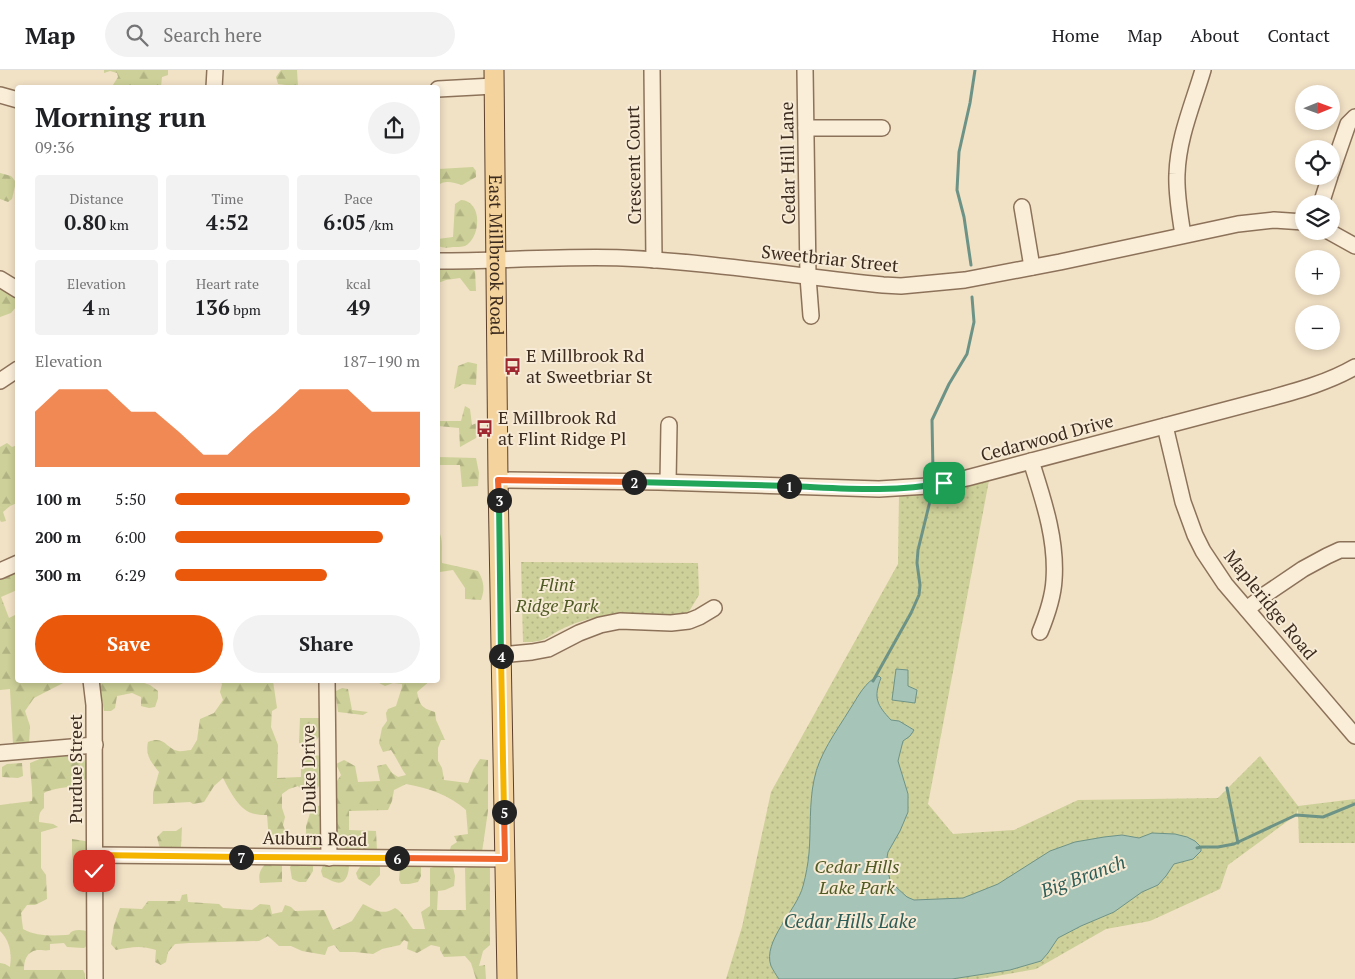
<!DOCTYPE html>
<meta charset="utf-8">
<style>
body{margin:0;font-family:"PT Serif",serif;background:#f2f2f2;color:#202124;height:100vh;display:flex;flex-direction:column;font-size:19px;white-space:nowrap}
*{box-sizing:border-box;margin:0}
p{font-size:16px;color:#757577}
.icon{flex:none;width:28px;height:28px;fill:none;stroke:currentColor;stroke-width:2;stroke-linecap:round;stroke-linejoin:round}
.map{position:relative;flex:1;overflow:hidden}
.panel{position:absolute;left:15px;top:15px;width:425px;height:598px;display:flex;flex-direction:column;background:#fff;border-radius:5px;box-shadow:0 2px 8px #0003}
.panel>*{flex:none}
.needle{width:32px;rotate:89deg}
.controls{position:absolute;left:1295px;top:15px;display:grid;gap:10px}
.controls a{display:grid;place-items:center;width:45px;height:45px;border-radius:50%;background:#fff;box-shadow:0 2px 8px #0003;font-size:25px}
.pin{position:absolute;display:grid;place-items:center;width:42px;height:42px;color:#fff;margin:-21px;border-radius:10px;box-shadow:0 2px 8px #0006}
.km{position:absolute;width:25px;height:25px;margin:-12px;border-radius:50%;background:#222;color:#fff;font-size:14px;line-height:25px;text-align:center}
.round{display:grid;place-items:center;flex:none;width:52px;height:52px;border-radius:26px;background:#f2f2f2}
.overview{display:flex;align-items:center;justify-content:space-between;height:85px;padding:0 20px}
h1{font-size:28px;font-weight:800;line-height:38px}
.metrics{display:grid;grid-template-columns:repeat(3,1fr);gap:8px;height:85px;padding:5px 20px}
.metrics div{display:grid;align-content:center;border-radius:5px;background:#f2f2f2;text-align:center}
.metrics b{font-size:21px;font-weight:800}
.metrics small{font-size:14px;font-weight:400}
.metrics p{font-size:14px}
.chart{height:140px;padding:10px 20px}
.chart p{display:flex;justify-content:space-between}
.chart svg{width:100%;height:90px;margin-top:5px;fill:#ea580c;opacity:.7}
.button{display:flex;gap:10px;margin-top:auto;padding:10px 20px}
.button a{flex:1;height:58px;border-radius:30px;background:#ea580c;color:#fff;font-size:20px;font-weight:800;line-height:58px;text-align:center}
.button a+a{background:#f2f2f2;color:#202124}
ul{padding:0 20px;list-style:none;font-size:16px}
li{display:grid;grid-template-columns:80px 60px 1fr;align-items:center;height:38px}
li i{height:12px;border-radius:6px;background:#ea580c}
header{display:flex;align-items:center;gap:30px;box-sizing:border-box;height:70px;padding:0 25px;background:#fff;border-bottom:1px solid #e0e0e0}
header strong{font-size:24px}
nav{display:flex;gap:28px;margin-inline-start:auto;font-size:18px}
.search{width:350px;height:45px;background:#f2f2f2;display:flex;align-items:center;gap:12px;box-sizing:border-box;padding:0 18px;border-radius:28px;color:#757577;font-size:19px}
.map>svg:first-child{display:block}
.forest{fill:url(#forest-firs)}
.park{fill:url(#park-dots)}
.water{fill:#a7c4b9;stroke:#6d9387}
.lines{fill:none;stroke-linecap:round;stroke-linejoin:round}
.stream{stroke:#6d9387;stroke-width:3}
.minor-casing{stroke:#8d725a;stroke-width:18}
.major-casing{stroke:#5b402e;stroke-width:21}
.minor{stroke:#faeed9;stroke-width:15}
.major{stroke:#f5d39c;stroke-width:19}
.split-1-casing{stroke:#fff;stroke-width:10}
.split-2-casing{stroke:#fff;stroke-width:10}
.split-3-casing{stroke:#fff;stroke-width:10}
.split-4-casing{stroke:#fff;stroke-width:10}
.split-5-casing{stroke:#fff;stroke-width:10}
.split-6-casing{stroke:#fff;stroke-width:10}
.split-7-casing{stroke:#fff;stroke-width:10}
.split-8-casing{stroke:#fff;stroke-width:10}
.split-1{stroke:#22a559;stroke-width:6}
.split-2{stroke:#22a559;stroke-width:6}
.split-3{stroke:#f0652b;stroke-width:6}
.split-4{stroke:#22a559;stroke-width:6}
.split-5{stroke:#f5b400;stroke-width:6}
.split-6{stroke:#f0652b;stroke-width:6}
.split-7{stroke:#f5b400;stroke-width:6}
.split-8{stroke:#f5b400;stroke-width:6}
.labels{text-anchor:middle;stroke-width:4;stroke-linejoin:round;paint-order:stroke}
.street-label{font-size:18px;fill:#3c2b1f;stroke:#f7ebd6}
.poi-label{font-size:18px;fill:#3c2b1f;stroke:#f7ebd6;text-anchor:start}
.park-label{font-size:18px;font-style:italic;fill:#505a24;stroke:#f7ebd6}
.water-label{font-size:19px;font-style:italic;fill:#2d5d57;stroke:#f7ebd6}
</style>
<header>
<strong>Map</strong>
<div class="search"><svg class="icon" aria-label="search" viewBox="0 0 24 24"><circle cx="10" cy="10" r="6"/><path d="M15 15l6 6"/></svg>Search here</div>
<nav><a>Home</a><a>Map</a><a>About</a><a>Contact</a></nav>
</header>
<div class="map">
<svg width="1355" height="909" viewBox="0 0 1355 909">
<defs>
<pattern id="forest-firs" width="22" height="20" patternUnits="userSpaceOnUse" patternTransform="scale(1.25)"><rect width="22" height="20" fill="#cdd098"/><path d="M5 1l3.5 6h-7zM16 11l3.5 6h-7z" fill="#b1b383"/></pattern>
<pattern id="park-dots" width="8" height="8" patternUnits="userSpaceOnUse" patternTransform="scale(1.25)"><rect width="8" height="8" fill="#cdd098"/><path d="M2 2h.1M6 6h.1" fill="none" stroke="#b1b383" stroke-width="1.8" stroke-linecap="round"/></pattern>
</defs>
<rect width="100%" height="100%" fill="#f1e1c5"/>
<!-- forest -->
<g class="forest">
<path d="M104,0H168V5L162,7L161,17L111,18L118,7L117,3L110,1L104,3Z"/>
<path d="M281,0H297L298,17H287L286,15L278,14L276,7Z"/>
<path d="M473,97L476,101V107L462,115C454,113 444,109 438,116V99Z"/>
<path d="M0,103L11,106L16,112L12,129L8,132L0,129Z"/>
<path d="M461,130C483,131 481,168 465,176C462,177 456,177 453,177C447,178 443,178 438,176V169L453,167L455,134Z"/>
<path d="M470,198L475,201L476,221H470L460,208L446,210L438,213V199Z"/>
<path d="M0,213L18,227L17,236L11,243L0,247Z"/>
<path d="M468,292L477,294L476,315L463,314L454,319L458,296Z"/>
<path d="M465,336L470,339L472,355L479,352L476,368L460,377L459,358L438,356V387L476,388L479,403L478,416L462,417L460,395H438V349V351H461Z"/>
<path d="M7,373L12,377L17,375V433L10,436L3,442L6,451L1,452L0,450V377Z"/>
<path d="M438,460C444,468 441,483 442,493L478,501C484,511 485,519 481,530L465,529V518L453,500L440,502L439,522L440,532H438Z"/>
<path d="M17,503V520L1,527L9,548L17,544L18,610H66L65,612L34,628L25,641L30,656L29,673L13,674L10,619L0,620V510Z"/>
<path d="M101,610H141V612L150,615L158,621V628L155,637L149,638L141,636V627L132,623L117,626L115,638L111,641H104L99,615Z"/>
<path d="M219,610H274L273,611L277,638L272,641L271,657L278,675L277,708L301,707V688L312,685L323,686L324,708L317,719L303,722L298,716L289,719L282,724V738L285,747L283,755L287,765L282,774L275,775L269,770L267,745C263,745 259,745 255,744C239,741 230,721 223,708L214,716L204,732L193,734L190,732L153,734V723L159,702C151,692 145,685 148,672C165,665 165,678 178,681C182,682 186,680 191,680L197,670L200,649L214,643L223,630L220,622L222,614Z"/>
<path d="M376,610H431L417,622C420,636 422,638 435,642L436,650L445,670H441L438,678V691L442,698L444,710L468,713L473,700L480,689L488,690V741L482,782L449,784L451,776L457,772L454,766L468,764L466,740C449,725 429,718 406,714L394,720L392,731L388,740L349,741V760L376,761L377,781H368L362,778C352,786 343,779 334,772L337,711L341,705L336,694L344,690L355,696L358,712L380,711L377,696L386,694L392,703L398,707L406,705C400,697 397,688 391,680L383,682L379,673L382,658L387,651L386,643L388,639L396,636L402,617V614L393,613L385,616L377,612Z"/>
<path d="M342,618L348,619L352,640L368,642L363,645L338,642L336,628V621Z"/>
<path d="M300,648H324C322,665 323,666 308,675L299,673Z"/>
<path d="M68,686H77L84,689C98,723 62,713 44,723V738C39,742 39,746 39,752L53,754L58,757L41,762V798L46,805L47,829L35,835H27L21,843L23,859C35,866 52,866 66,865C73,864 67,864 73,861C78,859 84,860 89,862V874L84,878L67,877L64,873L50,874V880C45,881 42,880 37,880C26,882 24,891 24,900H83L85,904V909H0V893L5,894L10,897C12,883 10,871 0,861V735L32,731C33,718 30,706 30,693L42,688Z"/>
<path d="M22,693L23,706L18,708L2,707V697L7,694Z"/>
<path d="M320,735L322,741L323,779H315L306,776V756L311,740Z"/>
<path d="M182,757L181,777L160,779L157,767L163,761H176Z"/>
<path d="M72,769L85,771L88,773L89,783L79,792H73L72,783Z"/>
<path d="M293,792L313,794V801L306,812H299L292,809L290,797Z"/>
<path d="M266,793H282V812L260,813C258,804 260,800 266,793Z"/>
<path d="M347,794L349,795C349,803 346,816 335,812C331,811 327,808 323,807L321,801L323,795Z"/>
<path d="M374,794L380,797V805L370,816L358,809L356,803L361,795Z"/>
<path d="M444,794L453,797L455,806L454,816L445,820L438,821L437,840H466L465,798L475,796H490V875L483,881L479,896L485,895L486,909H476L471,893L465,886L444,887L440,880V877L431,875L417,883L407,879L408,872L404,870L400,875L382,879L373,884L355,882H340L334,875L328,877L325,885L302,881L291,876H279L268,866L259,871L189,873L175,874L168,882L166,892L161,895L155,892L156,880C141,875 131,877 116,880L111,874L114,855L120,838L142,839L148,831H180L182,825L187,824L188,832L219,834L223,838L252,840L260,834L270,835L272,844L282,842L285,835L291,837L295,841L324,840L333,860L352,851L363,834C376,840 382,846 395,838C403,842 407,852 413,859H425L421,842L430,836V798Z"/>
<path d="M413,795L421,797V806L418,812L409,814H401L399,810L400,798Z"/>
</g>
<!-- park -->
<g class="park">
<path d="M990,405L928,734L953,764L1014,760L1078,730L1218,728L1260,686L1298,736L1355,729V773H1299L1298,739L1296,745L1228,795L1220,819L1150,851L1106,859L1036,899L979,909H726L742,857L771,722L898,494L899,425L941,421Z"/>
<path d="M521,492L698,493L699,525L685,548L604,546C589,548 573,553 560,560C552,564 547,569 539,571C534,572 528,572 523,572Z"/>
</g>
<!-- water -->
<g class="water">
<path d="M896,599L908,600V616L917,620L915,633L892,630Z"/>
<path d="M879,606L881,608C873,628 877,635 891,650L899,651L914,660L910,666L903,671L898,691L908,724V742L900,761L888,782L886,793L890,810L896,817L907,827L914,830L963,828L998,814L1050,781L1075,772L1104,767L1122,765L1139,768L1152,763L1175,764L1187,767L1195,771L1201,777V781L1193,789L1174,794L1166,806L1158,815L1142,822L1114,842L1081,856L1058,868L1048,883L1041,891L1010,900L952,909H779C776,905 773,900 771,896C762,871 797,840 803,816C806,805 808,794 809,783C811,759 809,734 814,710C819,684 836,662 850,639C858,627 865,611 879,606Z"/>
</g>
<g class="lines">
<!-- stream -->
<g class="stream">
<path d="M971,195L964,147L957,120L959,82L970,33L975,0"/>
<path d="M933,402L932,350L949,314L967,284L974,252L972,227"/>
<path d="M873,611L911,543L919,525L920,515L917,493L918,480L931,427"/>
<path d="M1227,718L1238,773"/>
<path d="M1197,778L1201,777H1218L1234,774L1296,745L1323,747L1355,734"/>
</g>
<defs>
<g id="minor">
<path d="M652,0L654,190"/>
<path d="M805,0L808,207L811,246"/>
<path d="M214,18L215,0"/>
<path d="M438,19L494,16"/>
<path d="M0,25L18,30"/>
<path d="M806,58H882"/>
<path d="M1331,103L1348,54L1355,47"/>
<path d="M1321,134L1330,106"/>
<path d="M1022,137L1032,197"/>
<path d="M1328,161L1355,176"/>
<path d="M1183,165C1180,145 1176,124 1177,104C1178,68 1193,34 1203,0"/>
<path d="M438,191C499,191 561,186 623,188C709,192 797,206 883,215L901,216L965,210L1060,192L1238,154L1274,150L1304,152"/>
<path d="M0,209L18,220"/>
<path d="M0,311L18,299"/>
<path d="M1165,356L1183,432L1195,465L1203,481L1225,514L1355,666"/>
<path d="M1031,391C1043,429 1057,469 1054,510C1053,528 1047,545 1040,562"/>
<path d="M498,410L659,412L879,419L928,416L967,408L1271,328C1300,320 1329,312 1355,297"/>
<path d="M668,412L669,355"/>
<path d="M0,501L18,493"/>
<path d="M1247,539L1266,524L1303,499L1327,486L1340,480H1355"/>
<path d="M501,585L532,582L548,579L579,563L600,555L620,551L671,553L689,551L699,547L714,538"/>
<path d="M91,610L94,635L95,909"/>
<path d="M327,610L329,788"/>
<path d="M0,683L95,675"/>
<path d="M94,785L505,789"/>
</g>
<g id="major">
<path id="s1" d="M494,0L498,410L507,909"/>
</g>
</defs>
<!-- minor casing -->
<use href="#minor" class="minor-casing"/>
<!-- major casing -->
<use href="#major" class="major-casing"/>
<!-- minor -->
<use href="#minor" class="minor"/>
<!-- major -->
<use href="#major" class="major"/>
</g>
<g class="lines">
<defs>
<path id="split-1" d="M789,416C840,418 893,423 944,413"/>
<path id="split-2" d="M634,412L789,416"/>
<path id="split-3" d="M499,430L498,410L634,412"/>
<path id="split-4" d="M499,430L501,586"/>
<path id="split-5" d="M501,586L504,742"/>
<path id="split-6" d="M397,788L505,789L504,742"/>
<path id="split-7" d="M241,787L397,788"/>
<path id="split-8" d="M94,801V785L241,787"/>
</defs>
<!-- split-1 casing -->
<use href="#split-1" class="split-1-casing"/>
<!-- split-2 casing -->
<use href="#split-2" class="split-2-casing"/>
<!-- split-3 casing -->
<use href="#split-3" class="split-3-casing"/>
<!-- split-4 casing -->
<use href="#split-4" class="split-4-casing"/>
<!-- split-5 casing -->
<use href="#split-5" class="split-5-casing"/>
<!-- split-6 casing -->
<use href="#split-6" class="split-6-casing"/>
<!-- split-7 casing -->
<use href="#split-7" class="split-7-casing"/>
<!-- split-8 casing -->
<use href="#split-8" class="split-8-casing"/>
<!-- split-1 -->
<use href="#split-1" class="split-1"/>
<!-- split-2 -->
<use href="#split-2" class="split-2"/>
<!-- split-3 -->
<use href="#split-3" class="split-3"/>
<!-- split-4 -->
<use href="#split-4" class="split-4"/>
<!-- split-5 -->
<use href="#split-5" class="split-5"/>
<!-- split-6 -->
<use href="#split-6" class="split-6"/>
<!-- split-7 -->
<use href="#split-7" class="split-7"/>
<!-- split-8 -->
<use href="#split-8" class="split-8"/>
</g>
<!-- icons -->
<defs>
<symbol id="bus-bare" viewBox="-9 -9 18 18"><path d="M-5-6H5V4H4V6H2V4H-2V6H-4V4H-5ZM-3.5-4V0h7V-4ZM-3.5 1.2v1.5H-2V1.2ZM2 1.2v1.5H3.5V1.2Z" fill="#9f2730" stroke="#f7ebd6" stroke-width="2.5" paint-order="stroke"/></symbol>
</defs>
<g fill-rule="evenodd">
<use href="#bus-bare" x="500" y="284" width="25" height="25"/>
<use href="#bus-bare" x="472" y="346" width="25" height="25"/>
</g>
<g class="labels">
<!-- street labels -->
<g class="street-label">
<text transform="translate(788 93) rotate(-91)" y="6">Cedar Hill Lane</text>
<text transform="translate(634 95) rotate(-91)" y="6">Crescent Court</text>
<text dy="6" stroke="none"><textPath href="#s1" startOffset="185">East Millbrook Road</textPath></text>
<text transform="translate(830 189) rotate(6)" y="6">Sweetbriar Street</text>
<text transform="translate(1047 368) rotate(-15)" y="6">Cedarwood Drive</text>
<text transform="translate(1270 535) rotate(51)" y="6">Mapleridge Road</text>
<text transform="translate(76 699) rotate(-90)" y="6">Purdue Street</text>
<text transform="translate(309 699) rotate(-91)" y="6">Duke Drive</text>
<text transform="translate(315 769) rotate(1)" y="6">Auburn Road</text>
</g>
<!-- poi labels -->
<g class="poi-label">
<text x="526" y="292">E Millbrook Rd<tspan x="526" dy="21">at Sweetbriar St</tspan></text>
<text x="498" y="354">E Millbrook Rd<tspan x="498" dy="21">at Flint Ridge Pl</tspan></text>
</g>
<!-- park labels -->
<g class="park-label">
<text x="557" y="521">Flint<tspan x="557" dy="21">Ridge Park</tspan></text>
<text x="857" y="803">Cedar Hills<tspan x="857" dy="21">Lake Park</tspan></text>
</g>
<!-- water labels -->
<g class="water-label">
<text transform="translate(1083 806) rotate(-20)" y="7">Big Branch</text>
<text x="850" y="858">Cedar Hills Lake</text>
</g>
</g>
</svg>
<div class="controls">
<a><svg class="needle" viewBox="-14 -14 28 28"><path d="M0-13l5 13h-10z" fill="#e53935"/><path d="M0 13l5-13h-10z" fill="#757577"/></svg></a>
<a><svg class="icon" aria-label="locate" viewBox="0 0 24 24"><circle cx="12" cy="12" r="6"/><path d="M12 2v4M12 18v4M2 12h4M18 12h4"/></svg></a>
<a><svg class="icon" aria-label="layers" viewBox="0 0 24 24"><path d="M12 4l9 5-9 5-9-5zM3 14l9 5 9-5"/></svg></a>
<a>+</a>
<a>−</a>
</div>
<div class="pin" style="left:944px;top:413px;background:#1e9e55"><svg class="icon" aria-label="arrive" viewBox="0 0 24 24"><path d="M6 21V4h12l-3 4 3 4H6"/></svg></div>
<div class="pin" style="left:94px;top:801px;background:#d93025"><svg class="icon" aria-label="check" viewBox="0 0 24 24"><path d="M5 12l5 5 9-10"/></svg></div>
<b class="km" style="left:789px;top:416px">1</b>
<b class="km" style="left:634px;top:412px">2</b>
<b class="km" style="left:499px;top:430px">3</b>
<b class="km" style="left:501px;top:586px">4</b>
<b class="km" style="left:504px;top:742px">5</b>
<b class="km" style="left:397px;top:788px">6</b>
<b class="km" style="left:241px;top:787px">7</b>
<section class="panel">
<div class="overview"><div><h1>Morning run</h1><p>09:36</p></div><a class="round"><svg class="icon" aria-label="share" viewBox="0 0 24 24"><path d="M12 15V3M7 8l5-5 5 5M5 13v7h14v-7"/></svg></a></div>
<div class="metrics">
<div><p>Distance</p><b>0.80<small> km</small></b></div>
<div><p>Time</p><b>4:52</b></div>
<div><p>Pace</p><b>6:05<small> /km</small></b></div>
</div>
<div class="metrics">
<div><p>Elevation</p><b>4<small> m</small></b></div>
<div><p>Heart rate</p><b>136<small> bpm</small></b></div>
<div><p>kcal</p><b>49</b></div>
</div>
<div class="chart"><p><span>Elevation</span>187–190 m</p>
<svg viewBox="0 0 160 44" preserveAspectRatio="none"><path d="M0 44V17L10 6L20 6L30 6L40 17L50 17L60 27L70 38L80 38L90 27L100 17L110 6L120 6L130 6L140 17L150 17L160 17V44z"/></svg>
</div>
<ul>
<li><b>100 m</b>5:50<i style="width:96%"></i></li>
<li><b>200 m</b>6:00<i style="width:85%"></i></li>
<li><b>300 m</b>6:29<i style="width:62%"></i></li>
</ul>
<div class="button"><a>Save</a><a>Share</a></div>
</section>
</div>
